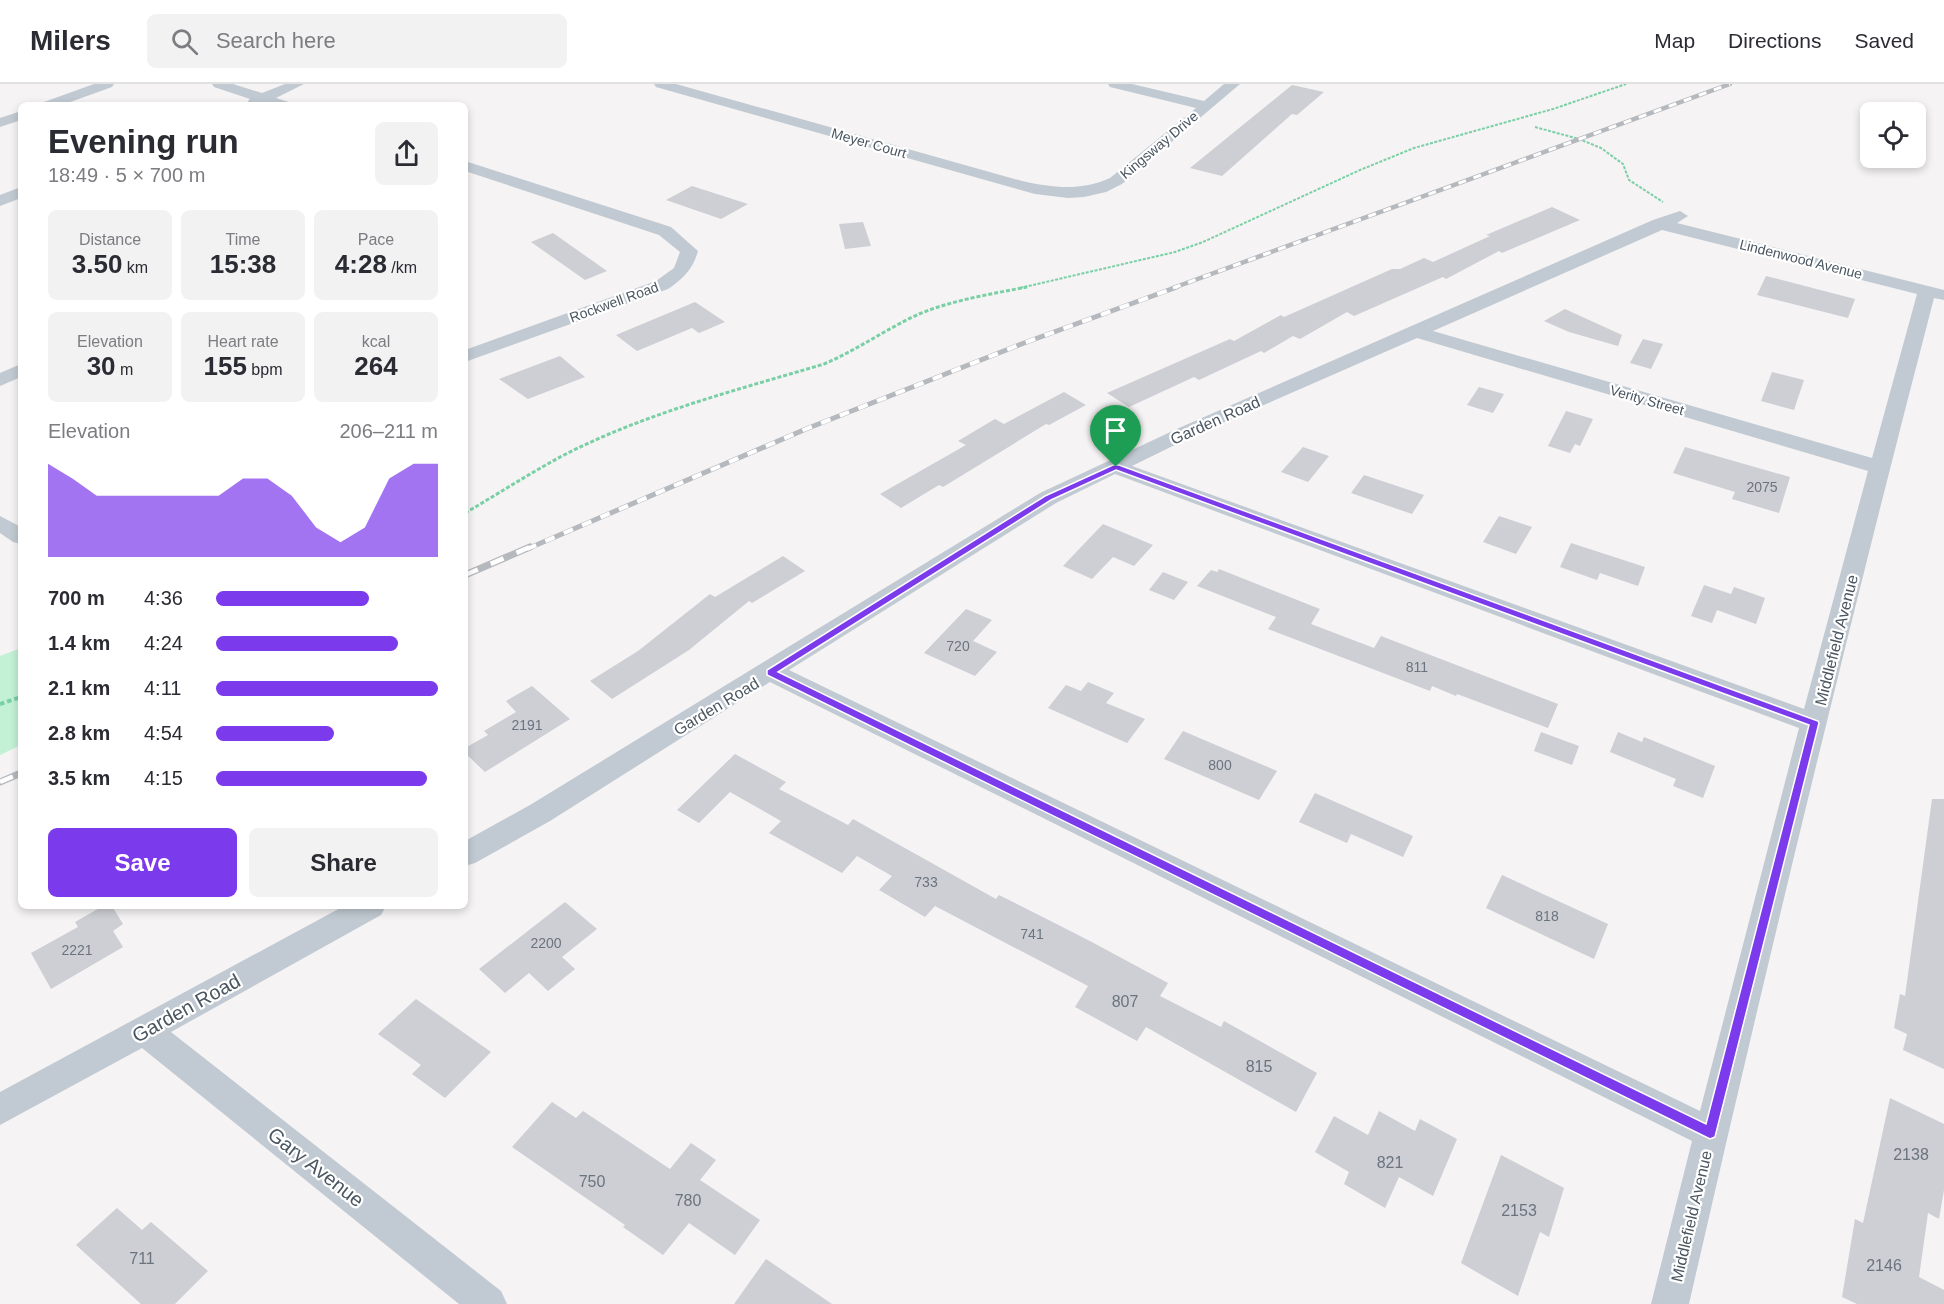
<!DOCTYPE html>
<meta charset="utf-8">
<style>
body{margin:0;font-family:Arial,sans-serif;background:#f2f2f3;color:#2b2b33;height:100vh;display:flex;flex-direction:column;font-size:22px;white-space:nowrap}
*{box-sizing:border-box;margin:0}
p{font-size:20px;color:#7c7c81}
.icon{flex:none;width:33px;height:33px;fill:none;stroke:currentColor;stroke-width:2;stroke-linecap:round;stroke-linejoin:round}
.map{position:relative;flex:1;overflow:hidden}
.panel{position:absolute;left:18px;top:18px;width:450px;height:807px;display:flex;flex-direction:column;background:#fff;border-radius:9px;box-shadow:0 3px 9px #0003}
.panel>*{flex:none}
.controls{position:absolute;left:1860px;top:18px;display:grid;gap:12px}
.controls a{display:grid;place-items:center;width:66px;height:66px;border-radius:9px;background:#fff;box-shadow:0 3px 9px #0003;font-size:30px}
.pin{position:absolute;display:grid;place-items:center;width:51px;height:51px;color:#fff;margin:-62px -26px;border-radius:50% 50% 50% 0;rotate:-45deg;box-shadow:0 0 6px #0007}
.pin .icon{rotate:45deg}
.round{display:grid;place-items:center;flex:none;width:63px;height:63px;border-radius:9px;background:#f2f2f3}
.summary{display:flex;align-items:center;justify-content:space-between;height:102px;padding:0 30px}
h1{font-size:33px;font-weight:700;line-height:45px}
.metrics{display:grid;grid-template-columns:repeat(3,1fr);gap:9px;height:102px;padding:6px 30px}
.metrics div{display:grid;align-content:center;border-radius:9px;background:#f2f2f3;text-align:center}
.metrics b{font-size:26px;font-weight:700}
.metrics small{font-size:16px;font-weight:400}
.metrics p{font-size:16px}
.chart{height:168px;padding:12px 30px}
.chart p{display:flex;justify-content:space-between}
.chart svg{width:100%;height:108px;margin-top:6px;fill:#7c3aed;opacity:.7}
.button{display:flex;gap:12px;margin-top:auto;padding:12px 30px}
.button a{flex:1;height:69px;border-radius:9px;background:#7c3aed;color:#fff;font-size:24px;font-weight:700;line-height:69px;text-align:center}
.button a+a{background:#f2f2f3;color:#2b2b33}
ul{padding:0 30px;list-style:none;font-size:20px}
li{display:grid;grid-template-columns:96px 72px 1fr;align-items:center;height:45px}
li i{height:15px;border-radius:8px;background:#7c3aed}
header{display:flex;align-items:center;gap:36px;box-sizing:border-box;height:84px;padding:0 30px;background:#fff;border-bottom:2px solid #e1e1e2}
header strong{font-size:28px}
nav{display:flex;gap:33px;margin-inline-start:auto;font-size:21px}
.search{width:420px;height:54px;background:#f2f2f3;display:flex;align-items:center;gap:15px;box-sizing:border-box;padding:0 21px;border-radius:9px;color:#7c7c81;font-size:22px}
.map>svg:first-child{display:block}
.green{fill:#c3f1d5}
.building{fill:#cdcfd5}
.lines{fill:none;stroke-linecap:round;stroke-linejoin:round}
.path-far2{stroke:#7ad0a6;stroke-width:2;stroke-dasharray:3 1.5;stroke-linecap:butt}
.path-far1{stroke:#7ad0a6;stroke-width:3;stroke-dasharray:4 2;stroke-linecap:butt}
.path{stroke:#7ad0a6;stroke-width:4;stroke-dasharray:4.5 3;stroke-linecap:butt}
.minor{fill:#c1cad2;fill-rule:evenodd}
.rail-far2-casing{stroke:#b5b8bd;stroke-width:4.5}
.rail-far1-casing{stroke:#b5b8bd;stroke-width:5}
.rail-casing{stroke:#b5b8bd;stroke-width:7}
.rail-far2{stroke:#fff;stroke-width:3;stroke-dasharray:8;stroke-linecap:butt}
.rail-far1{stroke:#fff;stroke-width:4;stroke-dasharray:10;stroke-linecap:butt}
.rail{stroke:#fff;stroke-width:4.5;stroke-dasharray:14;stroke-linecap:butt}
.route{fill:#7c3aed;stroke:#fff;stroke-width:1.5;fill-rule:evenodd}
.labels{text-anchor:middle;stroke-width:4.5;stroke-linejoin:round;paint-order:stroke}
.far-street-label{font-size:14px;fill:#4a5661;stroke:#fff}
.number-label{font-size:14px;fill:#6b747e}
.street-label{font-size:16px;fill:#4a5661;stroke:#fff}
.near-number-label{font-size:16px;fill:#6b747e}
.near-street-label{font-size:20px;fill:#4a5661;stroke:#fff}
</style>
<header>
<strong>Milers</strong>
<div class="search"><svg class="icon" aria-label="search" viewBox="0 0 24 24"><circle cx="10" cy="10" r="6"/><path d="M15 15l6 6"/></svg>Search here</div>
<nav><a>Map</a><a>Directions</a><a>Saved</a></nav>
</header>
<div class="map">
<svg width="1944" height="1220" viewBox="0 0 1944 1220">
<rect width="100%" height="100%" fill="#f5f3f3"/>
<!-- green -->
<path class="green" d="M21,564V661L0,671V572Z"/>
<!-- building -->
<g class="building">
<path d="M1292,1L1324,8L1297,31L1292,30L1222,92L1190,84Z"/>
<path d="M692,102L748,120L721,135L666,116Z"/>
<path d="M1552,123L1580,136L1502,169L1499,167L1446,195L1443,193L1354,232L1347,228L1300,255L1293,252L1264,269L1261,267L1199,296L1194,293L1129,323L1107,309L1230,255L1234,257L1281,231L1284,233L1392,185H1400L1424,174L1433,178L1490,152L1486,151Z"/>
<path d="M863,138L871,162L845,165L839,140Z"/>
<path d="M553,149L607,187L585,196L531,158Z"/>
<path d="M1766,192L1855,215L1848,234L1757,211Z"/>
<path d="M695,218L725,238L699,249L692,244L637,267L616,251Z"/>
<path d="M1565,225L1622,251L1618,262L1569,248L1544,237Z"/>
<path d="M1643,255L1663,260L1651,285L1630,279Z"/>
<path d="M560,272L585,293L528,315L499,295Z"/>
<path d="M1772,288L1804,296L1794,326L1761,317Z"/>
<path d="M1479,303L1504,310L1493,329L1467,321Z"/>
<path d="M1064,308L1086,321L1049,341L1046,340L943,403L939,401L901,424L880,410L966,361L958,357L995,335L1004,340Z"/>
<path d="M1566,327L1593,335L1580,362L1575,360L1570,369L1548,362Z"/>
<path d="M1303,363L1329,372L1308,398L1281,388Z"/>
<path d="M1685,363L1790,393L1779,429L1732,415L1735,408L1673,389Z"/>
<path d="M1364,391L1424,411L1412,430L1351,409Z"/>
<path d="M1499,432L1532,443L1516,470L1483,458Z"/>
<path d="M1103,440L1153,461L1134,482L1113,473L1092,495L1063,482Z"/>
<path d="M1571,459L1645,483L1638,502L1600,489L1597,496L1560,483Z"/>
<path d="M783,472L805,487L752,519L749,517L689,566L612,615L590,597L638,567L710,510L715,513Z"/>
<path d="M1219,485L1320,525L1311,540L1374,564L1381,552L1558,620L1548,644L1457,610L1456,612L1432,602L1430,607L1268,545L1276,533L1197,502L1211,486L1217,488Z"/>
<path d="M1163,488L1188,498L1174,516L1149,506Z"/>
<path d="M1704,501L1731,510L1734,503L1765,514L1756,540L1717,526L1712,539L1691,532Z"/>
<path d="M966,525L992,536L973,557L997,568L975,592L924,569Z"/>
<path d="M1088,598L1114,609L1106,619L1145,635L1127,659L1048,624L1066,601L1081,607Z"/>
<path d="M532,602L570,635L485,688L465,669V664L488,651L484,647L516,628L506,617Z"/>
<path d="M1183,647L1277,687L1259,716L1164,675Z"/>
<path d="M1541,648L1579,662L1572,681L1534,667Z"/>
<path d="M1618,648L1642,658L1644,653L1715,682L1703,714L1673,702L1676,695L1610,668Z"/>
<path d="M735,670L786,698L779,705L848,741L853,735L996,815L999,811L1088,856L1168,899L1160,912L1221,943L1224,937L1317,989L1296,1028L1146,943L1137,957L1075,923L1088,902L935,822L925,833L879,806L892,792L857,772L842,789L769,749L781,737L730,708L699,739L677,726Z"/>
<path d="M1315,709L1413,752L1403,773L1351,750L1347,759L1299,738Z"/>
<path d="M1932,715H1944V985L1903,966L1907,950L1894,944L1900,910L1905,912Z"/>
<path d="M1502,791L1608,840L1594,875L1486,824Z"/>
<path d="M565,818L597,845L562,873L575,885L548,907L529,889L505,909L479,885Z"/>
<path d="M103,822H112L123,840L113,847L123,863L51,905L31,869L78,843L75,838Z"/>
<path d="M416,915L491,968L445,1014L412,990L421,981L378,950Z"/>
<path d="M1890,1014L1944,1040V1106L1939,1135L1928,1129L1919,1193L1944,1206V1220H1857L1842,1213L1855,1135L1863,1139Z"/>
<path d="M552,1018L576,1034L583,1027L670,1085L691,1059L716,1076L700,1096L760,1136L735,1171L689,1139L663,1171L623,1143L625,1141L512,1063Z"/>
<path d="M1379,1027L1415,1047L1420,1035L1457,1055L1433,1112L1399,1093L1385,1124L1344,1100L1349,1088L1315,1068L1334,1032L1368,1051Z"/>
<path d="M1501,1071L1564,1104L1549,1153L1540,1148L1518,1212L1461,1179Z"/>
<path d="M117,1124L142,1146L151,1138L208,1187L175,1220H141L76,1161Z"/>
<path d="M766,1175L832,1220H734Z"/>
</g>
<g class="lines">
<!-- path-far2 -->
<g class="path-far2">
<path d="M1535,43L1579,55L1601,64L1623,80L1629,96L1663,118"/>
<path d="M1020,204L1175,168L1203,158L1360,86L1414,64L1553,25L1626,0"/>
</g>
<!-- path-far1 -->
<path class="path-far1" d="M465,429C498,410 530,389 564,371C646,329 737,306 824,280C857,266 886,245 919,230C953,216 991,210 1027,203"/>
<!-- path -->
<path class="path" d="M0,620L21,613"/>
<!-- minor -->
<g class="minor">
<path d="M94,0H114L112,3L62,21H42L44,18Z"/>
<path d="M212,0H233L262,9L285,0H304L276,14L289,18L291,21L250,20L248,17L250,15L214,3Z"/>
<path d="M654,0H676L1022,97C1054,104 1081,107 1110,94L1196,24L1110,3L1108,0H1132L1204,17L1224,0H1240L1122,100L1106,108L1084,113L1068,114L1035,110L656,3Z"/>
<path d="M21,27V36L0,43V34Z"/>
<path d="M465,77L671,143L698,167C693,185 683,195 668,205L465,278V266L656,197L674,184L680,168L659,151L465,87Z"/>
<path d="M21,103V114L0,122V111Z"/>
<path d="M1680,127L1688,132L1677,139L1944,206V216L1934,214C1847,548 1766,883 1689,1220H1651L1692,1057L770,598L550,737L475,779L465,782V757L530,721L1040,409L1179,344L1653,136ZM1662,146L1917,210L1872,374L1433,247ZM1417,254L1868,387L1804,625L1132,382L1193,352ZM1115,390L1799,644L1700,1027L789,586L1056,419Z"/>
<path d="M21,280V293L0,302V289Z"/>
<path d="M0,432L21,443V460L13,458L0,449Z"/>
<path d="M344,822H386L381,831L171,948L501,1207L507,1220H459L142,964L0,1041V1008Z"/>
</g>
<defs>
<path id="rail-far2" d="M1173,204L1730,0"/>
<path id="rail-far1" d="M527,465L806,345L1024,259L1177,203"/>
<g id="rail">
<path d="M465,491L530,463"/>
<path d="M0,698L21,689"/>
</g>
</defs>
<!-- rail-far2 casing -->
<use href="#rail-far2" class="rail-far2-casing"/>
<!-- rail-far1 casing -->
<use href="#rail-far1" class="rail-far1-casing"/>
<!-- rail casing -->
<use href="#rail" class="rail-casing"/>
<!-- rail-far2 -->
<use href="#rail-far2" class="rail-far2"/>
<!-- rail-far1 -->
<use href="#rail-far1" class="rail-far1"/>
<!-- rail -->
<use href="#rail" class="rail"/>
</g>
<!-- route -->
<path class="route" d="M1113,381H1119L1818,637L1819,639L1715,1053L1710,1055L1706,1053L767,591V586L1045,412ZM1116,386L1809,641L1706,1040L778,588L1051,416Z"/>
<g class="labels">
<!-- far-street labels -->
<g class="far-street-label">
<text transform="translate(869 59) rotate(16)" y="5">Meyer Court</text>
<text transform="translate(1159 61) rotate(-40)" y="5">Kingsway Drive</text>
<text transform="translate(1801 175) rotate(14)" y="5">Lindenwood Avenue</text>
<text transform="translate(614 218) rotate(-20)" y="5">Rockwell Road</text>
<text transform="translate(1647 316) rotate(16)" y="5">Verity Street</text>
</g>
<!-- number labels -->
<g class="number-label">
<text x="1762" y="408">2075</text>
<text x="958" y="567">720</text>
<text x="1417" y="588">811</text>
<text x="527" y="646">2191</text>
<text x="1220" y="686">800</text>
<text x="926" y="803">733</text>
<text x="1547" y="837">818</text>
<text x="1032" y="855">741</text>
<text x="546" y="864">2200</text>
<text x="77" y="871">2221</text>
</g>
<!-- street labels -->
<g class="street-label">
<text transform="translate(1215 336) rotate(-24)" y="6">Garden Road</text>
<text transform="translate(1836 556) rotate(-76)" y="6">Middlefield Avenue</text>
<text transform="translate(716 622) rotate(-31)" y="6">Garden Road</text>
<text transform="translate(1691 1132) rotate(-77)" y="6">Middlefield Avenue</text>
</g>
<!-- near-number labels -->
<g class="near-number-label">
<text x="1125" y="923">807</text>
<text x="1259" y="988">815</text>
<text x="1911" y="1076">2138</text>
<text x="1390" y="1084">821</text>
<text x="592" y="1103">750</text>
<text x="688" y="1122">780</text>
<text x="1519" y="1132">2153</text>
<text x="142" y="1180">711</text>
<text x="1884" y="1187">2146</text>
</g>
<!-- near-street labels -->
<g class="near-street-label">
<text transform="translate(186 924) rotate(-29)" y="7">Garden Road</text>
<text transform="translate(316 1083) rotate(38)" y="7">Gary Avenue</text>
</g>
</g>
</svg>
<div class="controls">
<a><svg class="icon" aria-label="locate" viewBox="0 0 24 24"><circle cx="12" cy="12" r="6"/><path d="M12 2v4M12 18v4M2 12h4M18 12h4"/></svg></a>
</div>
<div class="pin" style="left:1116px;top:383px;background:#1e9e55"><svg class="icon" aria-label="arrive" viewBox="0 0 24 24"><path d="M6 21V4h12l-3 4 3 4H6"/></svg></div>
<section class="panel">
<div class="summary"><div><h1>Evening run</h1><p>18:49 · 5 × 700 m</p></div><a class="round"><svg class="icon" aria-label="share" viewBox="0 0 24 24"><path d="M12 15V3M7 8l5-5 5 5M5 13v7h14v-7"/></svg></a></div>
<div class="metrics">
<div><p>Distance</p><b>3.50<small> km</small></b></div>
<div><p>Time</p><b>15:38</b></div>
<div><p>Pace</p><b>4:28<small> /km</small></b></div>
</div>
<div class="metrics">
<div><p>Elevation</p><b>30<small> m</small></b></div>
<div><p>Heart rate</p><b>155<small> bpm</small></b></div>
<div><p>kcal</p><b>264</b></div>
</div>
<div class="chart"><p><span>Elevation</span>206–211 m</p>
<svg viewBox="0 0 160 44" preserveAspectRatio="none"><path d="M0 44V6L10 12L20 19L30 19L40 19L50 19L60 19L70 19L80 12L90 12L100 19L110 32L120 38L130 32L140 12L150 6L160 6V44z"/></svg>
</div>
<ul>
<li><b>700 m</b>4:36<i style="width:69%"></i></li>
<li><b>1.4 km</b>4:24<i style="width:82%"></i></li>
<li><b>2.1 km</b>4:11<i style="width:100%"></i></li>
<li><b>2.8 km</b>4:54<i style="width:53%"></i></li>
<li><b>3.5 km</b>4:15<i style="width:95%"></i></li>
</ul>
<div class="button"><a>Save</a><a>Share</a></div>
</section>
</div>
